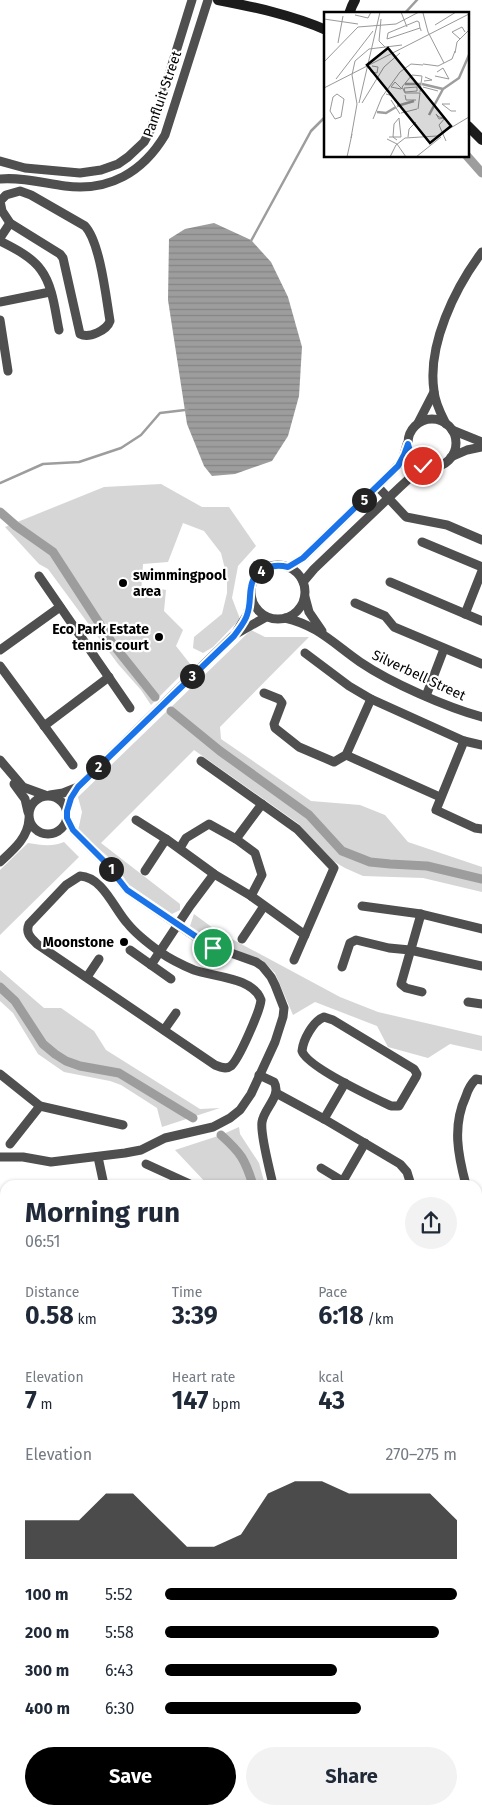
<!DOCTYPE html>
<meta charset="utf-8">
<style>
body{margin:0;font-family:"Fira Sans",sans-serif;background:#f2f2f3;color:#1f2937;height:100vh;display:flex;flex-direction:column;font-size:19px;white-space:nowrap}
*{box-sizing:border-box;margin:0}
p{font-size:16px;color:#747a83}
.icon{flex:none;width:28px;height:28px;fill:none;stroke:currentColor;stroke-width:2;stroke-linecap:round;stroke-linejoin:round}
.map{position:relative;flex:1;overflow:hidden}
.details{position:absolute;left:0px;top:1180px;width:482px;height:635px;display:flex;flex-direction:column;background:#fff;border-radius:15px 15px 0 0;box-shadow:0 1px 4px #0004}
.details>*{flex:none}
.pin{position:absolute;display:grid;place-items:center;width:42px;height:42px;color:#fff;margin:-21px;border:2px solid #fff;border-radius:50%;box-shadow:0 1px 5px #0007}
.km{position:absolute;width:25px;height:25px;margin:-12px;border-radius:50%;background:#222;color:#fff;font-size:14px;line-height:25px;text-align:center}
.round{display:grid;place-items:center;flex:none;width:52px;height:52px;border-radius:26px;background:#f2f2f3}
.summary{display:flex;align-items:center;justify-content:space-between;height:85px;padding:0 25px}
h1{font-size:28px;font-weight:700;line-height:38px}
.figures{display:grid;grid-template-columns:repeat(3,1fr);gap:8px;height:85px;padding:5px 25px}
.figures div{display:grid;align-content:center}
.figures b{font-size:25px;font-weight:700}
.figures small{font-size:14px;font-weight:400}
.figures p{font-size:14px}
.chart{height:140px;padding:10px 25px}
.chart p{display:flex;justify-content:space-between}
.chart svg{width:100%;height:90px;margin-top:5px;fill:#000;opacity:.7}
.primary-button{display:flex;gap:10px;margin-top:auto;padding:10px 25px}
.primary-button a{flex:1;height:58px;border-radius:30px;background:#000;color:#fff;font-size:20px;font-weight:700;line-height:58px;text-align:center}
.primary-button a+a{background:#f2f2f3;color:#1f2937}
ul{padding:0 25px;list-style:none;font-size:16px}
li{display:grid;grid-template-columns:80px 60px 1fr;align-items:center;height:38px}
li i{height:12px;border-radius:6px;background:#000}
.map>svg:first-child{display:block}
.green{fill:#d6d6d6}
.water{fill:url(#water-rules)}
.lines{fill:none;stroke-linecap:round;stroke-linejoin:round}
.stream{stroke:#9d9d9d;stroke-width:2.5}
.canal{stroke:#9d9d9d;stroke-width:9}
.motorway-casing{stroke:#dbdbdb;stroke-width:18}
.minor{stroke:#4f4f4f;stroke-width:9}
.tertiary{stroke:#4f4f4f;stroke-width:10}
.secondary{stroke:#1c1c1c;stroke-width:10}
.motorway{stroke:#000;stroke-width:15}
.rail{stroke:#000;stroke-width:2.5;stroke-dasharray:8 2.5 1 2.5;stroke-linecap:butt}
.motorway-bridge-casing{stroke:#dbdbdb;stroke-width:18;stroke-linecap:butt}
.motorway-bridge{stroke:#000;stroke-width:15}
.route-casing{stroke:#fff;stroke-width:10}
.route{stroke:#1a73e8;stroke-width:6}
.poi-dot{fill:#000;stroke:#fff;stroke-width:2}
.labels{text-anchor:middle;stroke-width:4.5;stroke-linejoin:round;paint-order:stroke}
.street-label{font-size:14px;fill:#000;stroke:#fff}
.poi-label{font-size:14px;font-weight:bold;fill:#000;stroke:#fff;text-anchor:end}
.inset-river{fill:none;stroke:#9d9d9d;stroke-width:2.5}
.inset-road{fill:none;stroke:#999;stroke-width:1}
.view{fill:#000;fill-opacity:0.15;stroke:#000;stroke-width:2.5}
.inset-edge{fill:none;stroke:#000;stroke-width:2.5}
</style>
<div class="map">
<svg width="482" height="1815" viewBox="0 0 482 1815">
<defs>
<pattern id="water-rules" width="6" height="5" patternUnits="userSpaceOnUse" patternTransform="scale(1.25)"><rect width="6" height="5" fill="#9d9d9d"/><path d="M0 2.5h6" fill="none" stroke="#858585"/></pattern>
</defs>
<rect width="100%" height="100%" fill="#fff"/>
<!-- green -->
<g class="green">
<path d="M161,484L202,507H229L256,546L238,566L232,598L240,619L213,647L203,653L193,648L194,637L222,614L227,593V577L221,553L204,531L183,523L168,562L143,564L141,595L151,597V587L166,590L164,611L183,630L176,646L191,665L151,705L141,690L118,664L48,569L39,564L5,527L104,487Z"/>
<path d="M251,630L265,637H309L220,727L221,739L311,801L360,805L385,815L408,842L482,867V892L423,878L363,876L345,868L326,857L299,824L194,750L101,843L180,904V910L172,914L128,884L113,861L78,831L82,812L78,797Z"/>
<path d="M64,842L79,857L0,935V870L28,843C41,845 52,847 64,842Z"/>
<path d="M194,914L217,931L340,997L378,1012L482,1036V1051L450,1044L428,1058L388,1047L377,1026L315,1002L293,1015L275,973L262,960L215,943L190,926Z"/>
<path d="M0,970L44,1008H61L94,1031L106,1050L200,1109L220,1108L162,1127L157,1108L121,1085L110,1081L64,1072L38,1054L13,1013L0,1001Z"/>
<path d="M239,1127L240,1134L259,1163L265,1185H243L242,1183L208,1185L175,1150L221,1135Z"/>
</g>
<!-- water -->
<path class="water" d="M214,223L251,240L271,262L288,297L302,347L299,396L288,436L272,461L235,474L212,476L204,466L187,424L168,300L169,239L185,229Z"/>
<g class="lines">
<!-- stream -->
<g class="stream">
<path d="M404,14L417,0"/>
<path d="M251,241L311,131L326,116"/>
<path d="M0,483L43,464L79,462L121,448L141,435L160,413L185,410L188,408"/>
</g>
<!-- canal -->
<g class="canal">
<path d="M467,156L482,173"/>
<path d="M0,512L16,526L53,552L112,643L155,697"/>
<path d="M171,711L220,751L309,815L342,851L370,862L390,864L427,866L482,879"/>
<path d="M0,987L15,1001L43,1044L55,1054L66,1061L80,1066L119,1073L193,1118"/>
<path d="M221,1135C241,1153 245,1159 253,1185"/>
</g>
<defs>
<g id="motorway">
<path d="M478,1522L482,1521"/>
<path d="M478,1593L482,1597"/>
<path d="M0,1614H5"/>
<path d="M0,1657L5,1658"/>
<path d="M0,1689L5,1691"/>
<path d="M478,1732L482,1726"/>
<path d="M478,1765L482,1762"/>
<path d="M150,1815L152,1810"/>
<path d="M380,1815L386,1810"/>
<path d="M415,1815L421,1810"/>
<path d="M453,1815L459,1810"/>
</g>
</defs>
<!-- motorway casing -->
<use href="#motorway" class="motorway-casing"/>
<!-- minor -->
<g class="minor">
<path d="M0,161L25,168L80,173L101,170L118,164L128,157L144,142L150,131L162,97L192,0"/>
<path d="M0,179C22,177 43,183 65,186C109,192 143,172 165,135L208,0"/>
<path d="M20,191L31,195L85,226C100,242 106,297 110,321C107,330 89,339 80,334L63,258L60,254L10,223L2,211L0,201L6,195Z"/>
<path d="M0,238L10,223"/>
<path d="M0,241C14,248 32,257 41,270C53,286 55,311 59,330"/>
<path d="M0,302L50,292"/>
<path d="M0,320L8,371"/>
<circle cx="432" cy="443" r="24"/>
<path d="M418,423L434,392"/>
<path d="M446,424C441,414 435,403 434,391C427,345 455,288 482,252"/>
<path d="M452,430L482,442"/>
<path d="M451,457L467,450L482,447"/>
<path d="M378,487L406,517L447,525L482,540"/>
<path d="M422,542L482,567"/>
<circle cx="278" cy="592" r="27"/>
<path d="M288,567L303,558L392,472L402,461L407,444"/>
<path d="M39,576L130,708"/>
<path d="M303,582L314,569L400,487L412,476L432,468"/>
<path d="M390,582L482,621"/>
<path d="M305,597L309,612L322,631"/>
<path d="M355,603L385,616L394,627L482,664"/>
<path d="M465,614L482,571"/>
<path d="M285,618C317,625 334,644 360,662C391,683 446,707 482,717"/>
<path d="M237,631L247,615L251,599"/>
<path d="M0,650L60,607"/>
<path d="M305,653L349,686L371,699L464,741L482,745"/>
<path d="M0,666L73,765"/>
<path d="M264,693L279,699L282,703L274,724L275,728L299,747L334,762L346,755L371,699"/>
<path d="M426,696L444,649"/>
<path d="M44,726L109,677"/>
<path d="M464,741L436,810L475,828L482,829"/>
<path d="M346,755L440,797"/>
<path d="M0,760L23,787L45,795"/>
<path d="M201,761L297,829L334,868L294,960"/>
<path d="M14,784L25,799L28,812"/>
<path d="M50,795L63,793L78,787"/>
<circle cx="48" cy="815" r="19"/>
<path d="M67,811L71,798L78,787L234,635L266,617"/>
<path d="M136,820L166,839"/>
<path d="M236,839L262,804"/>
<path d="M180,848L186,838L209,824L236,839L255,853L262,875L251,896"/>
<path d="M0,862C13,850 28,838 29,819"/>
<path d="M145,871L166,839L214,874L251,896L305,935"/>
<path d="M80,876C103,877 114,909 128,924C136,934 149,944 160,952C170,959 182,965 194,970C213,977 253,977 261,1000C260,1011 239,1059 231,1066C226,1070 220,1067 215,1065L37,944C31,938 25,933 29,924L66,885Z"/>
<path d="M362,906L421,914"/>
<path d="M242,939L264,906"/>
<path d="M130,950L171,979"/>
<path d="M151,965L190,906L214,874"/>
<path d="M342,967L350,943L356,940L389,948L410,950L482,966"/>
<path d="M87,977L99,959"/>
<path d="M422,992L406,988L401,984L421,914L482,929"/>
<path d="M468,1002L482,1004"/>
<path d="M324,1017L333,1020L414,1069L417,1074L416,1077L399,1106H391C374,1098 307,1067 302,1051C303,1040 313,1021 324,1017Z"/>
<path d="M164,1030L176,1013"/>
<path d="M0,1074L40,1106L123,1125"/>
<path d="M259,1075L274,1082C282,1096 264,1108 262,1122C260,1135 270,1170 273,1185"/>
<path d="M276,1093L324,1119L400,1164L407,1172L411,1185"/>
<path d="M324,1119L345,1083"/>
<path d="M10,1144L40,1106"/>
<path d="M0,1157H23L51,1162L125,1153L141,1150L165,1138L213,1127L230,1118L240,1110L251,1094L275,1042L283,1017L284,1008L275,985L271,977L262,966L256,962L206,944L127,890L104,861L73,830L67,818"/>
<path d="M98,1157L104,1185"/>
<path d="M146,1164L192,1185"/>
<path d="M321,1168L349,1185"/>
<path d="M343,1181L365,1143"/>
<path d="M466,1185C458,1155 452,1126 466,1096C468,1089 471,1084 476,1079L482,1080"/>
<path d="M0,1234L5,1223"/>
<path d="M0,1277L5,1279"/>
</g>
<!-- tertiary -->
<g class="tertiary">
<path d="M478,1239L482,1238"/>
<path d="M0,1329H5"/>
<path d="M0,1338H5"/>
</g>
<!-- secondary -->
<g class="secondary">
<path d="M218,0C254,7 292,15 326,30"/>
<path d="M349,14L352,6L355,0"/>
<path d="M468,126L482,140"/>
</g>
<!-- motorway -->
<use href="#motorway" class="motorway"/>
<!-- rail -->
<g class="rail">
<path d="M478,1464L482,1463"/>
<path d="M0,1535H5"/>
</g>
<defs>
<path id="motorway-bridge" d="M478,1791L482,1792"/>
</defs>
<!-- motorway-bridge casing -->
<use href="#motorway-bridge" class="motorway-bridge-casing"/>
<!-- motorway-bridge -->
<use href="#motorway-bridge" class="motorway-bridge"/>
</g>
<g class="lines">
<defs>
<path id="route" d="M213,948L127,890L104,861L73,830L67,818V811L71,798L78,787L234,636C239,629 245,622 247,615C251,604 249,597 251,587C254,569 272,563 288,567L303,558L398,466L404,455L408,444C410,454 414,460 423,466"/>
</defs>
<!-- route casing -->
<use href="#route" class="route-casing"/>
<!-- route -->
<use href="#route" class="route"/>
</g>
<!-- markers -->
<g class="poi-dot">
<circle cx="123" cy="583" r="5"/>
<circle cx="159" cy="637" r="5"/>
<circle cx="124" cy="942" r="5"/>
</g>
<g class="labels">
<!-- street labels -->
<g class="street-label">
<text transform="translate(162 94) rotate(-71)" y="5">Panfluit Street</text>
<text transform="translate(419 675) rotate(25)" y="5">Silverbell Street</text>
</g>
<!-- poi labels -->
<g class="poi-label">
<text x="133" y="580" text-anchor="start">swimmingpool<tspan x="133" dy="16">area</tspan></text>
<text x="149" y="634">Eco Park Estate<tspan x="149" dy="16">tennis court</tspan></text>
<text x="114" y="947">Moonstone</text>
</g>
</g>
<!-- overview -->
<g transform="translate(324 12)">
<rect width="145" height="145" fill="#fff"/>
<path class="inset-river" d="M81,72H97M98,72L119,77M73,94L90,89M53,100L62,101L72,95M105,103L119,77L135,66L145,43"/>
<path class="inset-road" d="M77,0L83,15M99,1L104,20L120,51M31,3L44,6L47,0M0,7L34,12M57,7L55,29L61,35M111,13L132,0M96,16L63,27L64,21L93,9L95,10L96,16L97,18V19M136,27L128,20L138,15L141,20M14,31L19,4M131,41L133,30L145,18M0,50L34,15L72,12L95,0M99,52L114,54L128,47L131,39M46,55L47,60L53,61L54,55L48,54M111,64L125,67L119,56L113,60M12,67L49,19M100,69L108,68L101,65M93,75V79L81,80L80,76ZM99,75L114,79M0,76L145,2M77,77L67,75L71,70L78,77M96,80L98,64M96,81H81L78,75L88,63L98,64M13,82L20,87L17,105L11,107L6,99L9,85ZM62,82L69,84L64,78M81,83L82,88H92M67,88L76,102M35,91L56,0M38,91L60,55L76,41M126,92H118L127,99H132M94,97L96,81M77,101L93,97M112,102L115,105L120,106L115,107ZM121,106L115,113L122,129M49,107L58,85L76,60L87,52L99,53M65,125H77L75,106L70,112L69,125L73,128M84,125L85,117L92,110M27,126L33,92L28,63L31,49L45,37L78,33M63,127L73,132L82,145M23,145L28,122M66,145L72,133L81,126L113,124L145,105M92,145L117,125"/>
<path class="view" d="M64,36L127,114L106,131L43,53Z"/>
<rect width="145" height="145" class="inset-edge"/>
</g>
</svg>
<div class="pin" style="left:213px;top:948px;background:#1e9e55"><svg class="icon" aria-label="arrive" viewBox="0 0 24 24"><path d="M6 21V4h12l-3 4 3 4H6"/></svg></div>
<div class="pin" style="left:423px;top:466px;background:#d93025"><svg class="icon" aria-label="check" viewBox="0 0 24 24"><path d="M5 12l5 5 9-10"/></svg></div>
<b class="km" style="left:111px;top:869px">1</b>
<b class="km" style="left:98px;top:767px">2</b>
<b class="km" style="left:192px;top:676px">3</b>
<b class="km" style="left:261px;top:571px">4</b>
<b class="km" style="left:364px;top:500px">5</b>
<section class="details">
<div class="summary"><div><h1>Morning run</h1><p>06:51</p></div><a class="round"><svg class="icon" aria-label="share" viewBox="0 0 24 24"><path d="M12 15V3M7 8l5-5 5 5M5 13v7h14v-7"/></svg></a></div>
<div class="figures">
<div><p>Distance</p><b>0.58<small> km</small></b></div>
<div><p>Time</p><b>3:39</b></div>
<div><p>Pace</p><b>6:18<small> /km</small></b></div>
</div>
<div class="figures">
<div><p>Elevation</p><b>7<small> m</small></b></div>
<div><p>Heart rate</p><b>147<small> bpm</small></b></div>
<div><p>kcal</p><b>43</b></div>
</div>
<div class="chart"><p><span>Elevation</span>270–275 m</p>
<svg viewBox="0 0 160 44" preserveAspectRatio="none"><path d="M0 44V25L10 25L20 25L30 12L40 12L50 25L60 38L70 38L80 32L90 12L100 6L110 6L120 12L130 12L140 12L150 12L160 25V44z"/></svg>
</div>
<ul>
<li><b>100 m</b>5:52<i style="width:100%"></i></li>
<li><b>200 m</b>5:58<i style="width:94%"></i></li>
<li><b>300 m</b>6:43<i style="width:59%"></i></li>
<li><b>400 m</b>6:30<i style="width:67%"></i></li>
</ul>
<div class="primary-button"><a>Save</a><a>Share</a></div>
</section>
</div>
